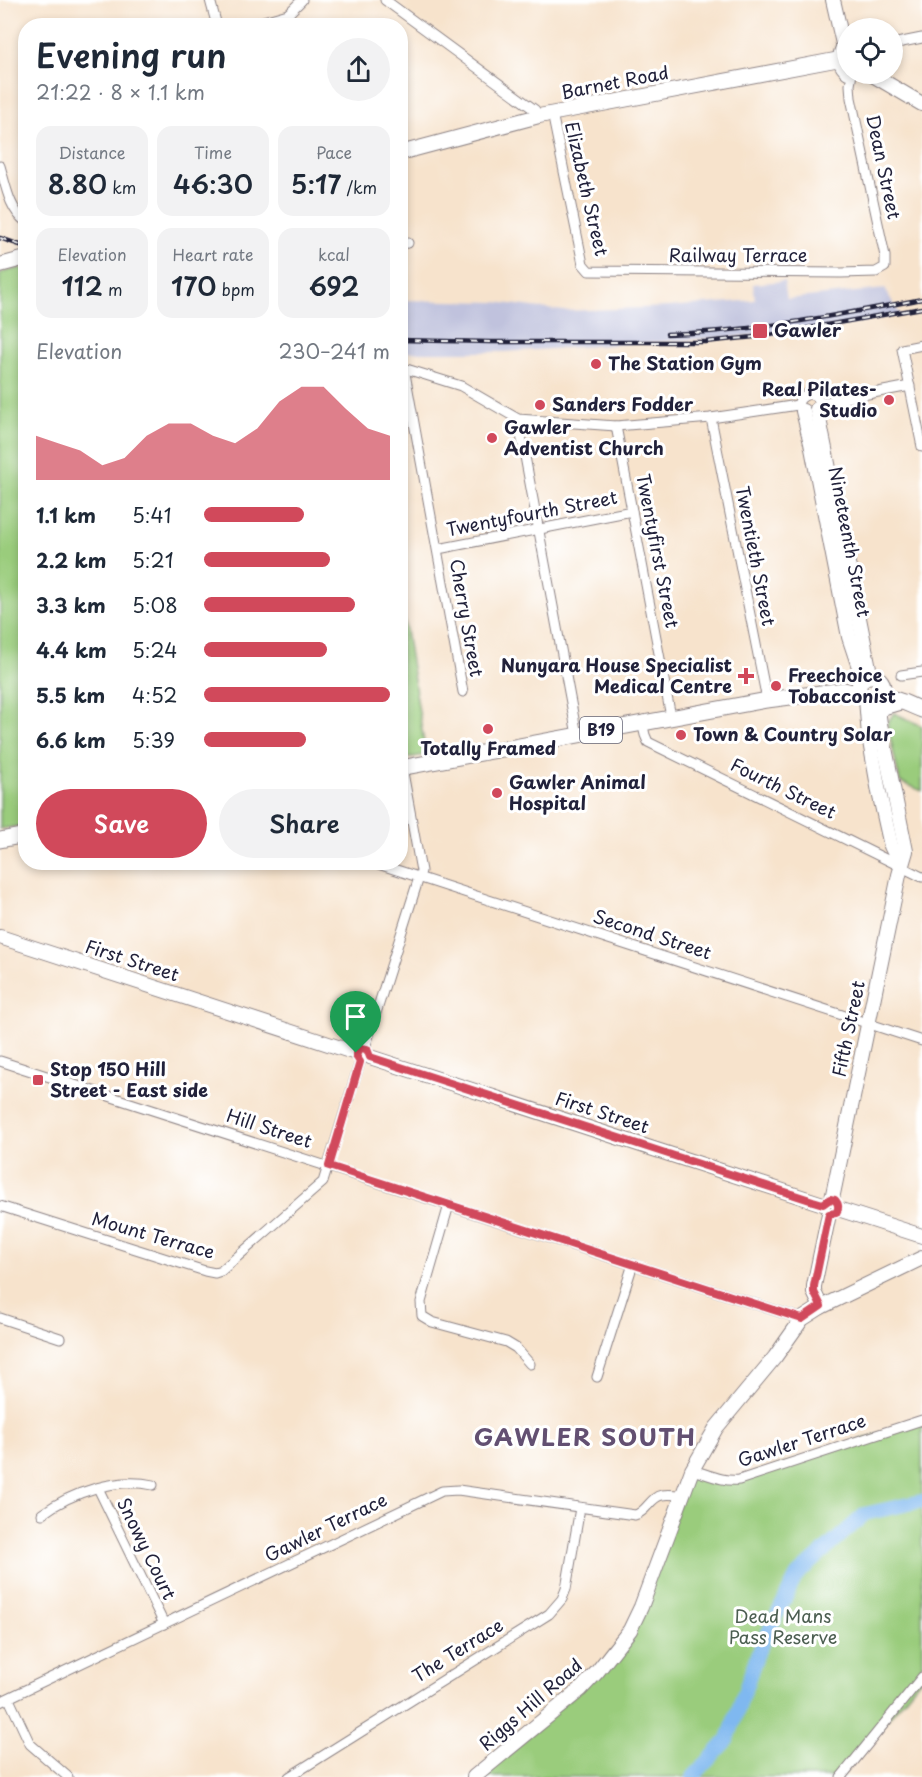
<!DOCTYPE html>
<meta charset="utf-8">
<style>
body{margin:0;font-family:"Playpen Sans",sans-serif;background:#f2f2f3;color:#1f2937;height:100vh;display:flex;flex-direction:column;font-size:22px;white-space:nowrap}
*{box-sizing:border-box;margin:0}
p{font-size:20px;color:#747a83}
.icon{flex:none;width:33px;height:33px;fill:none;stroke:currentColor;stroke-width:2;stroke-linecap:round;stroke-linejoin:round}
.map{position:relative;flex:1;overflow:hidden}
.sheet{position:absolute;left:18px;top:18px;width:390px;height:852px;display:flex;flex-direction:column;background:#fff;border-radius:24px;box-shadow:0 3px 9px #0003}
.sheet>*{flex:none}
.controls{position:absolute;left:837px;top:18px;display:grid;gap:12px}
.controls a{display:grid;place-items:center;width:66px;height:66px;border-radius:50%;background:#fff;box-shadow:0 3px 9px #0003;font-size:30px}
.pin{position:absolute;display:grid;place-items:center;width:51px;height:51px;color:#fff;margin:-62px -26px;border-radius:50% 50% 50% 0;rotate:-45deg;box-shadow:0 0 6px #0007}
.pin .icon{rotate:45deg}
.round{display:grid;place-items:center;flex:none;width:63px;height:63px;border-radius:32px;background:#f2f2f3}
.overview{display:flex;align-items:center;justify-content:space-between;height:102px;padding:0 18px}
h1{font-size:33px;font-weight:600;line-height:45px}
.stats{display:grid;grid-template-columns:repeat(3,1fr);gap:9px;height:102px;padding:6px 18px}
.stats div{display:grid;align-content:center;border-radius:15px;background:#f2f2f3;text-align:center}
.stats b{font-size:26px;font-weight:600}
.stats small{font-size:16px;font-weight:400}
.stats p{font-size:16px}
.chart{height:168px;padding:12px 18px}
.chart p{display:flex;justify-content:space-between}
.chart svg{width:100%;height:108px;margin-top:6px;fill:#d1495b;opacity:.7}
.primary-button{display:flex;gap:12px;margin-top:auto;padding:12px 18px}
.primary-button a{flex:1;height:69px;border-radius:36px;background:#d1495b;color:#fff;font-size:24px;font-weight:600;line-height:69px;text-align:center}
.primary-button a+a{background:#f2f2f3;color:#1f2937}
ul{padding:0 18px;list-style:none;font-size:20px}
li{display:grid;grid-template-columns:96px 72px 1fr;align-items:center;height:45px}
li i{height:15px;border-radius:8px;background:#d1495b}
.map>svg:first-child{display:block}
.industrial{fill:#c0c2dd}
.green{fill:#9acc7b;stroke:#5e775b;stroke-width:1.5}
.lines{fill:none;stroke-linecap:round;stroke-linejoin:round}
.river{stroke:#7fb8f0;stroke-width:14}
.street-casing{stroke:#8c8284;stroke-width:11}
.secondary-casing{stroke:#8c8284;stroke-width:16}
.primary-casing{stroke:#8c8284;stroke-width:17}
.street{stroke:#fff;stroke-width:9}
.secondary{stroke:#fff;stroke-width:14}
.primary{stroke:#fff;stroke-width:15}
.rail-casing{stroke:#22223b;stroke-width:4.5}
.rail{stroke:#fff;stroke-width:2;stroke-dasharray:7;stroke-linecap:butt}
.route-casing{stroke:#fff;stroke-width:12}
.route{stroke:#d1495b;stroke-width:8}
.poi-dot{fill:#d1495b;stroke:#fff;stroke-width:2}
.labels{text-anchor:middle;stroke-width:6;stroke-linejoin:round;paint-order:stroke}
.shield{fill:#fff;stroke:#646476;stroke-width:1.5}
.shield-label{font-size:16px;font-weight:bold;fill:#22223b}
.street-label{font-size:18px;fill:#22223b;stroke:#fff}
.poi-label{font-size:18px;font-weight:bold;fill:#22223b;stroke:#fff;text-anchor:start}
.park-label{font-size:18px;fill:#4c5e51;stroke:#fff}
.district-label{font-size:24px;font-weight:bold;letter-spacing:1.5px;fill:#635072;stroke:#fff}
</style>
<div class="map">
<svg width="922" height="1777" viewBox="0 0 922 1777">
<rect width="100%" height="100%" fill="#fff"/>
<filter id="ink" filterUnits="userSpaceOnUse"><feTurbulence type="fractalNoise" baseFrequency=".0167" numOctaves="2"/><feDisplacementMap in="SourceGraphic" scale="12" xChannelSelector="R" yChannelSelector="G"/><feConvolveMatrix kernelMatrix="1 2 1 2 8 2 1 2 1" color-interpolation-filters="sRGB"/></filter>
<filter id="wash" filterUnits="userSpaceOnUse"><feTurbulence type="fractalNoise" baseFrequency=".008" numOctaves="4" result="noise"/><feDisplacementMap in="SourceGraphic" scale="24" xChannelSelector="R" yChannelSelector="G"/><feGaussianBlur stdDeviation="1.35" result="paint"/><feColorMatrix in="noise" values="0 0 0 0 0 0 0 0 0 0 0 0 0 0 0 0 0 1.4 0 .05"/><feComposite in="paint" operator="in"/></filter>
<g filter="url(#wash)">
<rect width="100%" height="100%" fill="#f7e3cc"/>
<!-- industrial -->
<path class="industrial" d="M784,281L787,299L885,289L900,315L805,332L505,352H401V300L496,302L563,311L669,307L755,300L753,284Z"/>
<!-- green -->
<g class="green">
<path d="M20,268L26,270V825L0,829V273Z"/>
<path d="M401,600L426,755L401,759H400Z"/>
<path d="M894,713L922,726V791L900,782L887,723Z"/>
<path d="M922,1420V1677L841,1777H474L581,1689L630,1630L692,1470L732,1481Z"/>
</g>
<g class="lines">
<!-- river -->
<path class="river" d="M693,1777L728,1739L758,1652L797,1575L865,1514L922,1501"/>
</g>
</g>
<g filter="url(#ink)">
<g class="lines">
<defs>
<g id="street">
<path d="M210,0L217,26"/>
<path d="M385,0L535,110L539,116"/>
<path d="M288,14L292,26"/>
<path d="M246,26L288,14L302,0"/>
<path d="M892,44L922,38"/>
<path d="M552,113L583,264L589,271L841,273L876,272L885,267V256L851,98L850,85L852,74"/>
<path d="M0,166C6,186 9,209 26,222"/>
<path d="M400,244L408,243"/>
<path d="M922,345L902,349L922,447"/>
<path d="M400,367L461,386L518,419L616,426L711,418L798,405"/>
<path d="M404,368L463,692"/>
<path d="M820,403L910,386"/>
<path d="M798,405L800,399L807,394L816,396L820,403"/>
<path d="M711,418L767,700"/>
<path d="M518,419L577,735"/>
<path d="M616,426L671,717"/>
<path d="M438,549L632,511"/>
<path d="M901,675L922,672"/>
<path d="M642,722L645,735L648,742L922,877"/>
<path d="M372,862L922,1041"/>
<path d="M365,1048L421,871L402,767"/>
<path d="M0,1061L802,1319"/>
<path d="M449,1205L421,1302L422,1316L432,1322L506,1342L516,1348L530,1364"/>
<path d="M0,1206L205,1271L215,1273L221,1271L323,1182L360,1062"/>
<path d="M0,1318L60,1338"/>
<path d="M597,1377L633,1264"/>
<path d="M692,1470C707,1474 723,1482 739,1480L922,1420"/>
<path d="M98,1488L164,1624"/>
<path d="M42,1514C72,1492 117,1477 153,1485"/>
<path d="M9,1699L30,1744L68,1777"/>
<path d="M0,1702L442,1491L458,1490L635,1515C647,1512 650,1497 662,1495C668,1494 675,1495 681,1495"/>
<path d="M289,1777L549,1614L562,1599L566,1589L580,1508"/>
<path d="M841,1777L922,1677"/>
</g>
<g id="secondary">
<path d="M833,0L844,48"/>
<path d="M842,50C838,59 841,66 848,72"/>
<path d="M871,74L922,104"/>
<path d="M400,153L539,116L840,59"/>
<path d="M0,265L26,258"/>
<path d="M817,409L869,668"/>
<path d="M803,411L811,443L849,637L863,679"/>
<path d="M866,699L869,736L879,792L891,846L901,866"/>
<path d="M0,937L356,1053"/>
<path d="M370,1057L823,1204"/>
<path d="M832,1199L899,875L906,851L880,724L877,702"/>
<path d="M838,1209L922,1236"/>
<path d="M821,1307L814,1292V1286L829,1214"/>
<path d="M474,1777L581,1689L597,1672L630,1630L641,1607L692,1470L716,1428L775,1357L802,1319L821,1307L922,1258"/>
</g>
<g id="primary">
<circle cx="871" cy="688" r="12"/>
<path d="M881,696C895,697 909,705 922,710"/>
<path d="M878,712L883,707L900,702"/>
<path d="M400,768L767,700L844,690L861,694"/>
<path d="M0,840L26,835"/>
</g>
</defs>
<!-- street casing -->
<use href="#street" class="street-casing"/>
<!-- secondary casing -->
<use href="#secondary" class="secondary-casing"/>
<!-- primary casing -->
<use href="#primary" class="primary-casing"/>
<!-- street -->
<use href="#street" class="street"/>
<!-- secondary -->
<use href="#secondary" class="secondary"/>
<!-- primary -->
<use href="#primary" class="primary"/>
<defs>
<g id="rail">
<path d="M0,238L26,247"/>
<path d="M667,334C753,332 838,315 922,299"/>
<path d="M400,340L490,342H705L764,336L922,308"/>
</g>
</defs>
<!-- rail casing -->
<use href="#rail" class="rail-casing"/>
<!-- rail -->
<use href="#rail" class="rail"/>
</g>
</g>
<g class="lines" filter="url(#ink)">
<defs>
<path id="route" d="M359,1048L367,1049L370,1057L813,1201L823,1204L830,1199L835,1200C839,1204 839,1209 836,1213L829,1214L814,1286V1292L821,1306L802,1319L329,1166L360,1062L356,1056Z"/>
</defs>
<!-- route casing -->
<use href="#route" class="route-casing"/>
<!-- route -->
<use href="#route" class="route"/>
</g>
<!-- markers -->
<g class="poi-dot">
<rect x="752" y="323" width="16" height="16" rx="3"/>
<circle cx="596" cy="364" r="6"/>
<circle cx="889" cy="400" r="6"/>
<circle cx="540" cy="405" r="6"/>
<circle cx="492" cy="438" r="6"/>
<path d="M743 667h6v6h6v6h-6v6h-6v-6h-6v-6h6z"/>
<circle cx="776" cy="686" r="6"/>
<circle cx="488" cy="729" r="6"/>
<circle cx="681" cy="735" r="6"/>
<circle cx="497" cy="793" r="6"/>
<rect x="32" y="1074" width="12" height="12" rx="3"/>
</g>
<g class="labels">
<!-- shield labels -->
<rect class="shield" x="580" y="717" width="42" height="26" rx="4.5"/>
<g class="shield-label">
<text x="601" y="736">B19</text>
</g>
<!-- street labels -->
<g class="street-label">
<text transform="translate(615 83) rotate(-11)" y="6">Barnet Road</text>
<text transform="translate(883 167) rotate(78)" y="6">Dean Street</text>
<text transform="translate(586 189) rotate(77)" y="6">Elizabeth Street</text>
<text x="738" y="262">Railway Terrace</text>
<text transform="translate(532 514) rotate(-11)" y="6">Twentyfourth Street</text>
<text transform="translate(849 542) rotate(79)" y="6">Nineteenth Street</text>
<text transform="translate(657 551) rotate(79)" y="6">Twentyfirst Street</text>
<text transform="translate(755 556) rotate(79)" y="6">Twentieth Street</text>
<text transform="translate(466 618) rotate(80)" y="6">Cherry Street</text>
<text transform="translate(783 789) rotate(26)" y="6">Fourth Street</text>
<text transform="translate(652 935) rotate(18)" y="6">Second Street</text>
<text transform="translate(132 961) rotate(18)" y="6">First Street</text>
<text transform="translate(849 1029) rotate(-78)" y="6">Fifth Street</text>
<text transform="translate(602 1113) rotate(18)" y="6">First Street</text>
<text transform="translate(269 1129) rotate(18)" y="6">Hill Street</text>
<text transform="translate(153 1236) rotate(16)" y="6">Mount Terrace</text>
<text transform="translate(802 1441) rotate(-18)" y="6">Gawler Terrace</text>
<text transform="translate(326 1528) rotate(-26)" y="6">Gawler Terrace</text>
<text transform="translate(146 1549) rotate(64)" y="6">Snowy Court</text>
<text transform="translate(458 1651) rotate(-32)" y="6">The Terrace</text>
<text transform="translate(531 1705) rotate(-41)" y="6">Riggs Hill Road</text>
</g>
<!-- poi labels -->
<g class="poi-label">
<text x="774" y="337">Gawler</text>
<text x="608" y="370">The Station Gym</text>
<text x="877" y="396" text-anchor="end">Real Pilates-<tspan x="877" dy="21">Studio</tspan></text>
<text x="552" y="411">Sanders Fodder</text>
<text x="504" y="434">Gawler<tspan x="504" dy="21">Adventist Church</tspan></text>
<text x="732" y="672" text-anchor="end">Nunyara House Specialist<tspan x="732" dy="21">Medical Centre</tspan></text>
<text x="788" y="682">Freechoice<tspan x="788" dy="21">Tobacconist</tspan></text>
<text x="693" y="741">Town &amp; Country Solar</text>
<text x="488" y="755" text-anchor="middle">Totally Framed</text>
<text x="509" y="789">Gawler Animal<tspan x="509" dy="21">Hospital</tspan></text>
<text x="50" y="1076">Stop 150 Hill<tspan x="50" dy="21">Street - East side</tspan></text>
</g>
<!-- park labels -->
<g class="park-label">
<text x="783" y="1623">Dead Mans<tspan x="783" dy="21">Pass Reserve</tspan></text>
</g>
<!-- district labels -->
<g class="district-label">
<text x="585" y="1446">GAWLER SOUTH</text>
</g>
</g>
</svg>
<div class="controls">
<a><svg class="icon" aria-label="locate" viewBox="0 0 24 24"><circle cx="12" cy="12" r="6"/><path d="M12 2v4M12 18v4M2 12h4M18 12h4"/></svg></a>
</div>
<div class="pin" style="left:356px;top:1053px;background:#1e9e55"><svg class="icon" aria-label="arrive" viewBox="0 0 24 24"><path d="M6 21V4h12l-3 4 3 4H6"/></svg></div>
<section class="sheet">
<div class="overview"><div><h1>Evening run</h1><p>21:22 · 8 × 1.1 km</p></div><a class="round"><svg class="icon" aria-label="share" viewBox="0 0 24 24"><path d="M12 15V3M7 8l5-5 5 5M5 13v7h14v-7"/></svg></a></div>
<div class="stats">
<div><p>Distance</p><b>8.80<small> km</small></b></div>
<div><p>Time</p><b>46:30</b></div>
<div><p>Pace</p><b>5:17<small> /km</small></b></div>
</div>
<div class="stats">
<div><p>Elevation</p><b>112<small> m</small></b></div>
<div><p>Heart rate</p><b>170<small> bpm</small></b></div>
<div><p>kcal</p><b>692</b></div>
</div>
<div class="chart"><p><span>Elevation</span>230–241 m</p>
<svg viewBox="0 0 160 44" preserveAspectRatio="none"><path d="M0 44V26L10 29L20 32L30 38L40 35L50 26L60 21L70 21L80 26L90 29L100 23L110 12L120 6L130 6L140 15L150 23L160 26V44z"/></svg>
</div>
<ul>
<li><b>1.1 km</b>5:41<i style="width:54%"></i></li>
<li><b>2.2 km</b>5:21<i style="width:68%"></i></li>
<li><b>3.3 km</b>5:08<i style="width:81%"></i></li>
<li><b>4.4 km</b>5:24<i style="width:66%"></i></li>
<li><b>5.5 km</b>4:52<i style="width:100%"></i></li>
<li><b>6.6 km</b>5:39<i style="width:55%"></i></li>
</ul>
<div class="primary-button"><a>Save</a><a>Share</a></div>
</section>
</div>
